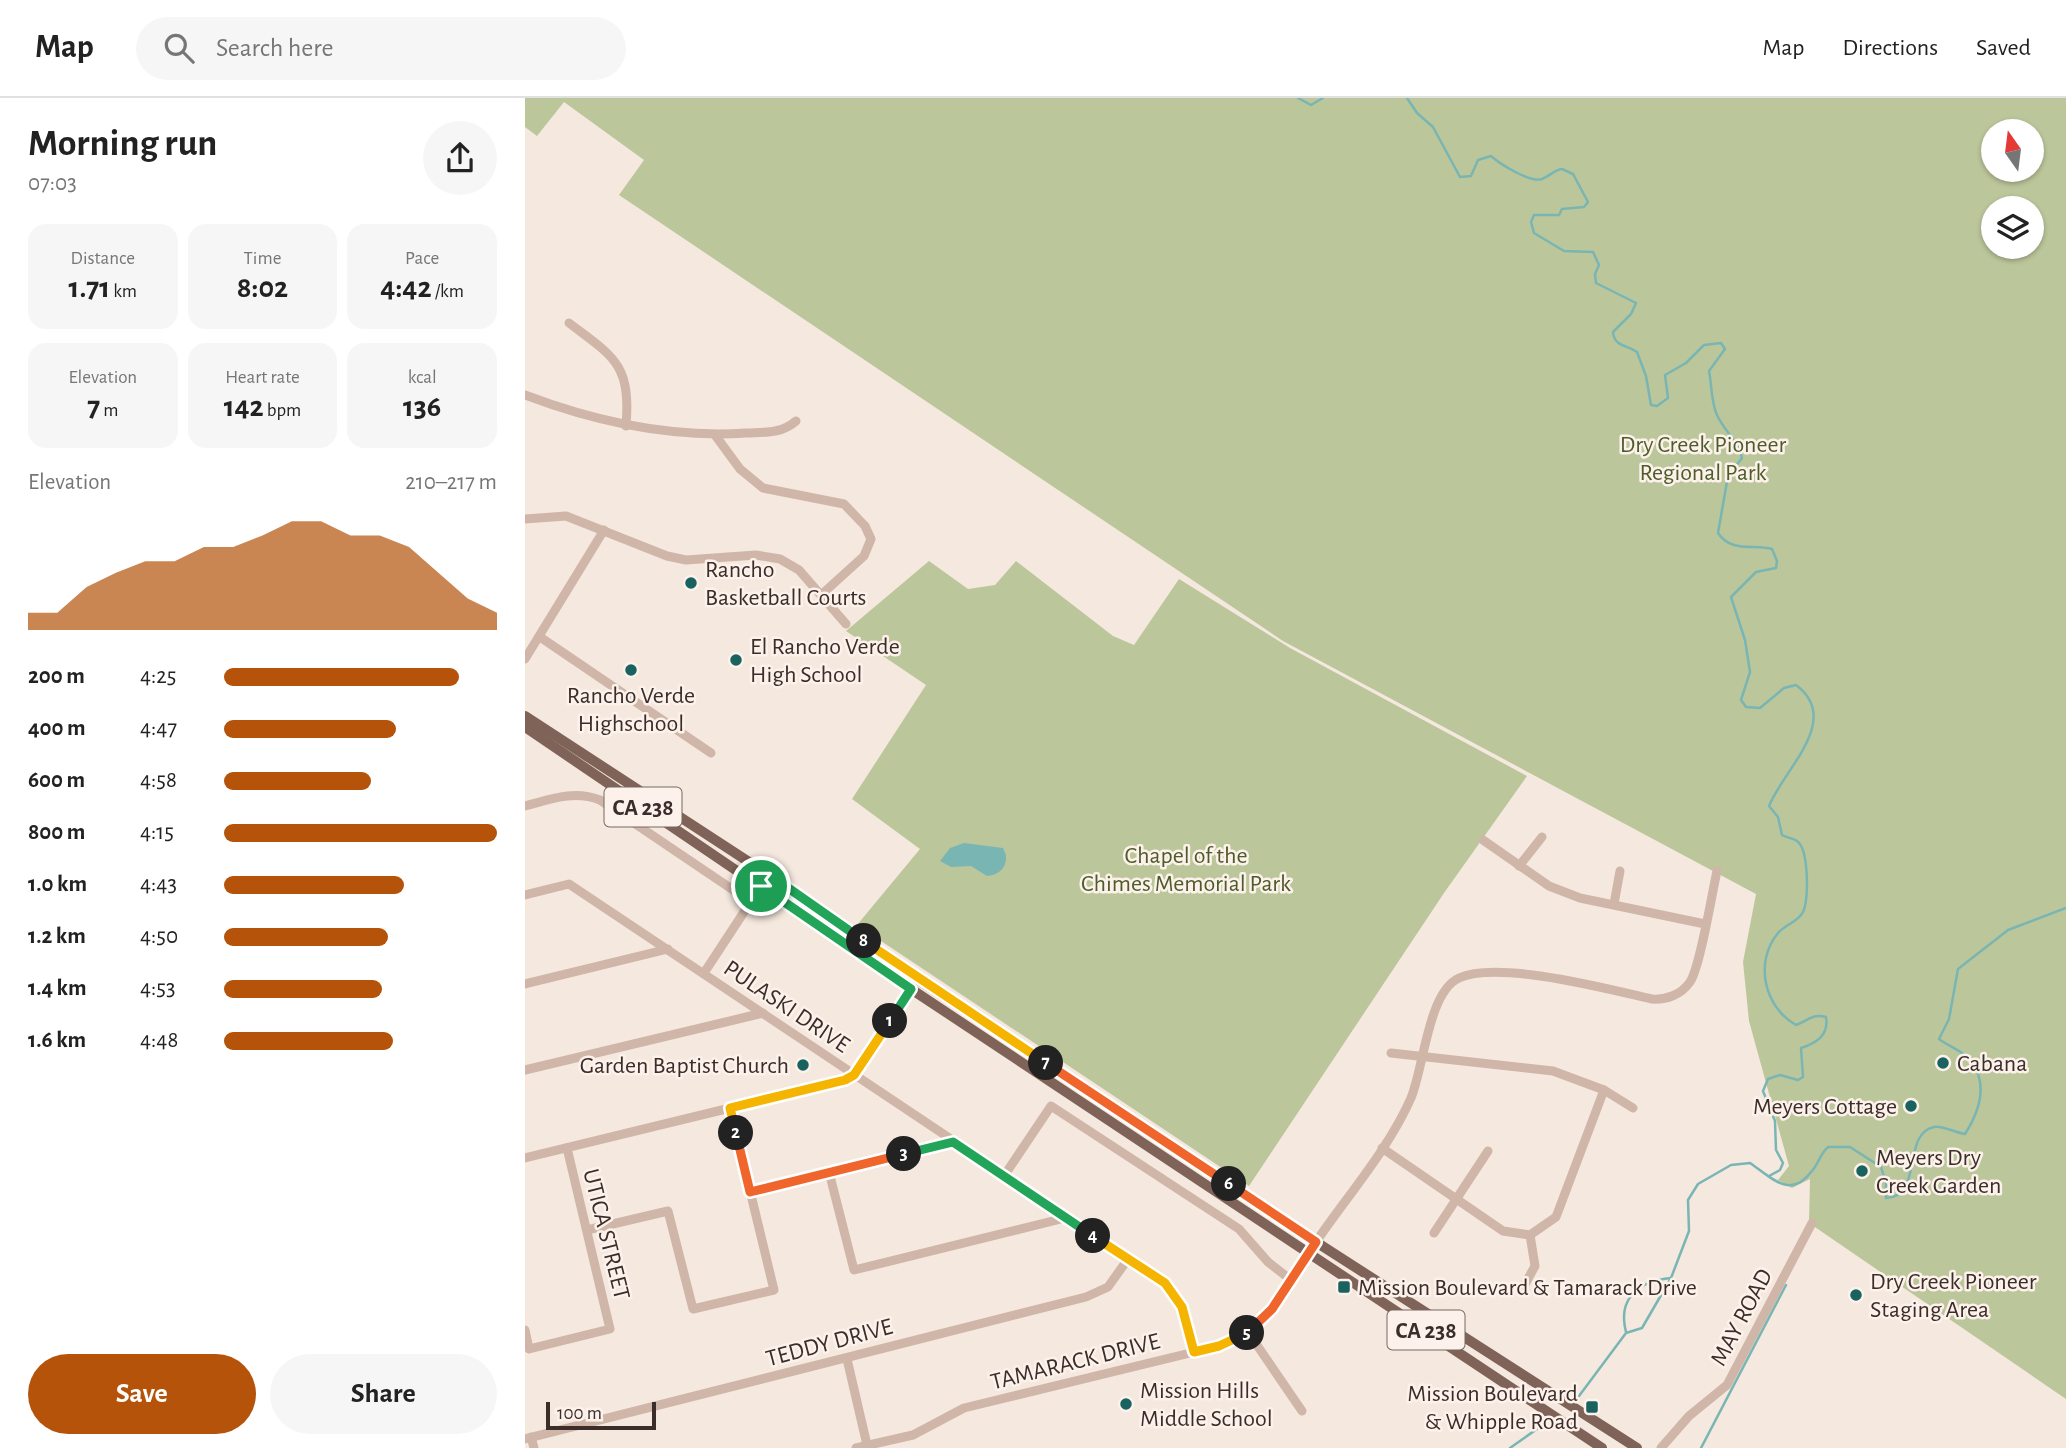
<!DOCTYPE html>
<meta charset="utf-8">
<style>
body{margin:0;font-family:"Alegreya Sans",sans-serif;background:#f6f6f6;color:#222;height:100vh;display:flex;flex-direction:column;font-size:26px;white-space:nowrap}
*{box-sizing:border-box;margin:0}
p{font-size:23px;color:#767676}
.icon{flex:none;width:38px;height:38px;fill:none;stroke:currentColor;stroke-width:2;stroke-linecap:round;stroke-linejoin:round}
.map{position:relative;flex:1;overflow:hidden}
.panel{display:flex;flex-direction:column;background:#fff;width:525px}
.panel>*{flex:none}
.needle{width:46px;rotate:346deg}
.tools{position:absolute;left:1456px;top:21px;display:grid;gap:14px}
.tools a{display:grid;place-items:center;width:63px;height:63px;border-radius:50%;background:#fff;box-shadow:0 2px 5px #0004;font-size:35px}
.scale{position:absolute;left:21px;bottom:18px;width:110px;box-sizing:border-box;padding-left:7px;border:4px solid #3b2d29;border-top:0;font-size:19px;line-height:24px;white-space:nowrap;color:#3b2d29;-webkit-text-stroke:5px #fcf2eb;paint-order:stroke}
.pin{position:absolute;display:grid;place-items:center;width:60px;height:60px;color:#fff;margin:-30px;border:4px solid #fff;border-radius:50%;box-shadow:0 2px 7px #0007}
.km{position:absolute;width:35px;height:35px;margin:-18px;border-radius:50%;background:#222;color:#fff;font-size:19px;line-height:35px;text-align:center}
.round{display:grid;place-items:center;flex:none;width:74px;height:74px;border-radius:37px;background:#f6f6f6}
.overview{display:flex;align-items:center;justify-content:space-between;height:119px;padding:0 28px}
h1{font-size:38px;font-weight:600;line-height:52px}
.figures{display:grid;grid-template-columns:repeat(3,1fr);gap:10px;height:119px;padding:7px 28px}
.figures div{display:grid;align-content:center;border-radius:18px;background:#f6f6f6;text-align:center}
.figures b{font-size:30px;font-weight:600}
.figures small{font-size:19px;font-weight:400}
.figures p{font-size:19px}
.chart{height:196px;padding:14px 28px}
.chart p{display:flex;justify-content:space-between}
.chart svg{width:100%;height:126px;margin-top:7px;fill:#b45309;opacity:.7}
.primary-button{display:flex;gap:14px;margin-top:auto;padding:14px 28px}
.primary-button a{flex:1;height:80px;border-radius:42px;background:#b45309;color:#fff;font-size:28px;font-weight:600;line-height:80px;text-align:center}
.primary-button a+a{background:#f6f6f6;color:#222}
ul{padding:0 28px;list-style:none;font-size:23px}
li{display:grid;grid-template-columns:112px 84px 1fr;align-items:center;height:52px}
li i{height:18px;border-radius:9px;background:#b45309}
header{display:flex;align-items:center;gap:42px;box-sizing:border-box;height:98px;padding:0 35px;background:#fff;border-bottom:2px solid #e0e0e0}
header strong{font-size:33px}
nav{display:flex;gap:38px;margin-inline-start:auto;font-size:24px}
.search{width:490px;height:63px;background:#f6f6f6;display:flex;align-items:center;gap:18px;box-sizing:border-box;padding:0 24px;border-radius:38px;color:#767676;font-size:26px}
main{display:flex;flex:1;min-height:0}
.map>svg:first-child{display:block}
.green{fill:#bcc69b;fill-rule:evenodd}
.water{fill:#79b6b3}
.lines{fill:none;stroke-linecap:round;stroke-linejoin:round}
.stream{stroke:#79b6b3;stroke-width:2.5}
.minor{stroke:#cfb6a8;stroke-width:9}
.major{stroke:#7f6258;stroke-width:10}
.split-1-casing{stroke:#fff;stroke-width:14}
.split-2-casing{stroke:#fff;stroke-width:14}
.split-3-casing{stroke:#fff;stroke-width:14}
.split-4-casing{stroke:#fff;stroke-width:14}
.split-5-casing{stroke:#fff;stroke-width:14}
.split-6-casing{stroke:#fff;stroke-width:14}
.split-7-casing{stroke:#fff;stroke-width:14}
.split-8-casing{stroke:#fff;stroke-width:14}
.split-9-casing{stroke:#fff;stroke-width:14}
.split-1{stroke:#22a559;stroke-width:9}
.split-2{stroke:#f5b400;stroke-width:9}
.split-3{stroke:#f0652b;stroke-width:9}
.split-4{stroke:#22a559;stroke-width:9}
.split-5{stroke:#f5b400;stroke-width:9}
.split-6{stroke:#f0652b;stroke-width:9}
.split-7{stroke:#f0652b;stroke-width:9}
.split-8{stroke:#f5b400;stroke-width:9}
.split-9{stroke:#22a559;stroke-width:9}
.poi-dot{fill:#196260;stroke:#fcf2eb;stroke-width:2.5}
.labels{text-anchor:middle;stroke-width:5;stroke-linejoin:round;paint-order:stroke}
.shield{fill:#fcf2eb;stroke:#756863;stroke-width:2}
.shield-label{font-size:23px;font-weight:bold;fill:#3b2d29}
.park-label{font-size:24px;fill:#4e5c29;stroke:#fcf2eb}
.poi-label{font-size:24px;fill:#3b2d29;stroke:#fcf2eb;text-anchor:start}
.street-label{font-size:24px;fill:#3b2d29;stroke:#fcf2eb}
</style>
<header>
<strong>Map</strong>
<div class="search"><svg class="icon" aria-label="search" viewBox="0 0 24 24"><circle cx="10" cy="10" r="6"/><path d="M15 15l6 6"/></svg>Search here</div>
<nav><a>Map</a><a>Directions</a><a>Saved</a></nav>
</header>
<main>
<section class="panel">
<div class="overview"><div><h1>Morning run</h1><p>07:03</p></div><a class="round"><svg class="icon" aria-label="share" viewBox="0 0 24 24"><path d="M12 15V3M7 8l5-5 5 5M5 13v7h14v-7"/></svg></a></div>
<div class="figures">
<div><p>Distance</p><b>1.71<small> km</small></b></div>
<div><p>Time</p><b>8:02</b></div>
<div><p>Pace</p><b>4:42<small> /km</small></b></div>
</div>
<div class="figures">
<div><p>Elevation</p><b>7<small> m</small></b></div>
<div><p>Heart rate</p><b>142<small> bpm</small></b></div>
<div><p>kcal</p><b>136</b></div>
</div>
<div class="chart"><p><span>Elevation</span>210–217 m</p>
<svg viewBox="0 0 160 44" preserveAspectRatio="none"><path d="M0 44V38L10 38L20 29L30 24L40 20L50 20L60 15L70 15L80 11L90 6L100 6L110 11L120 11L130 15L140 24L150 33L160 38V44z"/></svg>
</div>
<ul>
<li><b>200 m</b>4:25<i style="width:86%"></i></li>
<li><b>400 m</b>4:47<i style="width:63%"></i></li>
<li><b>600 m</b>4:58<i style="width:54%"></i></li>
<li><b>800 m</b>4:15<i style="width:100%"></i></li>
<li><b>1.0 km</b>4:43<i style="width:66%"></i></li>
<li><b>1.2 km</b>4:50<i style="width:60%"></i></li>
<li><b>1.4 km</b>4:53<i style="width:58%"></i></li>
<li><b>1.6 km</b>4:48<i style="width:62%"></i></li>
</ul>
<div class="primary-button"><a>Save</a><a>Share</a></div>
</section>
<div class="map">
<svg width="1541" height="1350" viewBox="0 0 1541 1350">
<rect width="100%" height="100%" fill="#f5e8de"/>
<!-- green -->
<g class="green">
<path d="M0,0H1541V1301L1284,1125L1285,1081L1267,1090L1253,1082L1264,1068L1224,923L1218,864L1231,796L758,543L94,97L119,62L39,4L12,38L0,29ZM1468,33H1507V72H1468ZM1468,110H1507V149H1468Z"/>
<path d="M404,463L443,491L470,487L491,463L588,538L609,547L654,481L765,550L1002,678L919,795L724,1088L332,827L395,751L327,701L401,587L321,533Z"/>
</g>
<!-- water -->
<path class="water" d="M439,745L478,750L481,757C482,769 475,777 462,778L446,768L426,769L415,763L425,750Z"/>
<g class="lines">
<!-- stream -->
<g class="stream">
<path d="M773,0L786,7L798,0"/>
<path d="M882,0L892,15L908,29L935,79L946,78L953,62L966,58C975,66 1005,85 1017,81C1025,78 1029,72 1037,71L1048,76L1063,104L1059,109L1037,111L1034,117H1009L1006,124L1009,135L1039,153L1068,154L1074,167L1070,176L1071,185L1111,205L1106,216L1088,234C1089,249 1103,247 1112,254L1121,278L1126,307L1132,308L1143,300L1140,277L1161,265L1179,247L1196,245L1200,251L1184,273C1187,288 1186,304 1192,317C1199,333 1213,342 1217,360L1203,378L1193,435C1206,455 1229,446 1247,451L1252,463L1251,470L1231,474L1206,499L1220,542L1225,574L1216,602L1221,609L1235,610L1259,590L1271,587C1318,622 1258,672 1244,708L1253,719L1257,737C1262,740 1268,740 1272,743C1284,751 1284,803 1278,814C1273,824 1261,826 1253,835C1229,864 1239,909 1271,927C1283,923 1287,915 1301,919C1304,937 1292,945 1276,950L1278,979L1273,982L1255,977L1243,981L1238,993L1250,1023L1251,1052L1258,1065L1255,1072L1244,1078"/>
<path d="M1101,1234C1092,1199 1115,1183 1146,1180"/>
<path d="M1054,1298L1101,1235L1117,1230L1146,1180L1164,1133L1163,1102L1173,1086L1206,1067L1225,1065C1247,1080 1265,1102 1287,1073C1294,1065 1295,1056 1303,1049H1325L1356,1069L1361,1085V1100C1399,1099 1376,1036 1409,1029C1417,1027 1431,1035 1440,1036C1454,1014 1464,987 1446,963C1440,954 1423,948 1414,941L1424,921L1433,871L1483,832L1541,810"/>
<path d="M985,1350L1019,1326"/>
<path d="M1176,1350L1261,1187"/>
</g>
<!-- minor -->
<g class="minor">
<path d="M44,225C89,259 106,266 101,328"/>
<path d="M0,297C71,324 144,340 221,335C240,334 256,336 271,323"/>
<path d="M190,337L215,371L238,390L319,406L340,428L346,441L339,458L296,497"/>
<path d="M0,421L41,418L142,458L161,462L231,457L255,461L274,472L321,526"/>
<path d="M15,539L186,655"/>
<path d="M0,561L79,432"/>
<path d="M0,708C26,701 49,692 75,702L226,804"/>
<path d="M958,742L1024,788L1055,800L1180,826"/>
<path d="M994,768L1017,739"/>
<path d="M0,797L44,786L628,1176C656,1196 661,1223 669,1254"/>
<path d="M1089,806L1095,773"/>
<path d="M179,875L236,788L249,780"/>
<path d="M0,886L143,851"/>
<path d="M866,955L1028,973L1079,992L1108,1010"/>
<path d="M0,972L238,915"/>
<path d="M857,1050L978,1133L1005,1137L1031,1119L1079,992"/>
<path d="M0,1060L320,982L329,977L388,884"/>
<path d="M304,1074L329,1172L540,1120"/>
<path d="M479,1078L526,1008L714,1131L743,1164L766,1182"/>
<path d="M225,1094L428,1044"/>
<path d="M62,1132L143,1113L168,1211L249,1192L205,1010"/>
<path d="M909,1135L963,1053"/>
<path d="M999,1188L1010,1168L1005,1137"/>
<path d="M0,1232L4,1251L85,1231L42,1050"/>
<path d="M723,1234L777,1313"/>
<path d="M322,1261L342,1347"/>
<path d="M6,1339L9,1350"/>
<path d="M0,1341L561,1199L583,1189L603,1161"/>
<path d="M331,1350L388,1337L439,1310L694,1248C710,1241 723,1235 735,1223C758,1200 774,1169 793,1141C824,1096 864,1050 886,1000C899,969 903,894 934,880C973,862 1083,891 1127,901C1141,902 1156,897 1165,884C1175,870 1187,795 1192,773"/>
<path d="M1136,1350L1164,1318L1202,1287L1287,1125"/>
</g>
<!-- major -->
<g class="major">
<path d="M0,618L244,777L389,879L791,1144L1112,1350"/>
<path d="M0,629L386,891L1077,1350"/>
</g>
</g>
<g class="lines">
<defs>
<path id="split-1" d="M236,788L386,891L365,923"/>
<path id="split-2" d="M211,1035L205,1010L320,982L329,977L365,923"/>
<path id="split-3" d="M211,1035L225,1094L379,1056"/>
<path id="split-4" d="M379,1056L428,1044L568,1138"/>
<path id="split-5" d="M568,1138L640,1185L657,1209L669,1254L694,1248L722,1235"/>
<path id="split-6" d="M704,1086L791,1144L747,1211L722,1235"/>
<path id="split-7" d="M521,965L704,1086"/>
<path id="split-8" d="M339,843L521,965"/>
<path id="split-9" d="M236,788L249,780L339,843"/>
</defs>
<!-- split-1 casing -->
<use href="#split-1" class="split-1-casing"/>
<!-- split-2 casing -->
<use href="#split-2" class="split-2-casing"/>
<!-- split-3 casing -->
<use href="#split-3" class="split-3-casing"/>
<!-- split-4 casing -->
<use href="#split-4" class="split-4-casing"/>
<!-- split-5 casing -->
<use href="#split-5" class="split-5-casing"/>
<!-- split-6 casing -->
<use href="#split-6" class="split-6-casing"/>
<!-- split-7 casing -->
<use href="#split-7" class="split-7-casing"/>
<!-- split-8 casing -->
<use href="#split-8" class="split-8-casing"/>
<!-- split-9 casing -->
<use href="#split-9" class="split-9-casing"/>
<!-- split-1 -->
<use href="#split-1" class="split-1"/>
<!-- split-2 -->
<use href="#split-2" class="split-2"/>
<!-- split-3 -->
<use href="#split-3" class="split-3"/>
<!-- split-4 -->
<use href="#split-4" class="split-4"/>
<!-- split-5 -->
<use href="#split-5" class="split-5"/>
<!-- split-6 -->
<use href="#split-6" class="split-6"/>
<!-- split-7 -->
<use href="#split-7" class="split-7"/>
<!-- split-8 -->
<use href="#split-8" class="split-8"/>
<!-- split-9 -->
<use href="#split-9" class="split-9"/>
</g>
<!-- markers -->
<g class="poi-dot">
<circle cx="166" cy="485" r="7"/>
<circle cx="211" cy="562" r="7"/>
<circle cx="106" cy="572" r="7"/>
<circle cx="1418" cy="965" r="7"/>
<circle cx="278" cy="967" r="7"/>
<circle cx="1386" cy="1008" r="7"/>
<circle cx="1337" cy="1073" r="7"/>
<rect x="812" y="1182" width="14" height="14" rx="3.5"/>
<circle cx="1331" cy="1197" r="7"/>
<circle cx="601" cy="1306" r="7"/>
<rect x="1060" y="1302" width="14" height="14" rx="3.5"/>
</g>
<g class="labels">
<!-- shield labels -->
<g class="shield">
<rect x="79.5" y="689.5" width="77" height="39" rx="5"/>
<rect x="862.5" y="1212.5" width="77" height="39" rx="5"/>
</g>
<g class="shield-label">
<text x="118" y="717">CA 238</text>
<text x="901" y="1240">CA 238</text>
</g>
<!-- park labels -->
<g class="park-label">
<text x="1178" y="354">Dry Creek Pioneer<tspan x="1178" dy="28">Regional Park</tspan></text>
<text x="661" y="765">Chapel of the<tspan x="661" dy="28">Chimes Memorial Park</tspan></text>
</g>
<!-- poi labels -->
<g class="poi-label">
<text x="180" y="479">Rancho<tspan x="180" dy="28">Basketball Courts</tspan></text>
<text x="225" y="556">El Rancho Verde<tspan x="225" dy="28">High School</tspan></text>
<text x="106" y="605" text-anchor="middle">Rancho Verde<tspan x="106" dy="28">Highschool</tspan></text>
<text x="1432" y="973">Cabana</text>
<text x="264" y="975" text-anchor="end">Garden Baptist Church</text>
<text x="1372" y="1016" text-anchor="end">Meyers Cottage</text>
<text x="1351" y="1067">Meyers Dry<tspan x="1351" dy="28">Creek Garden</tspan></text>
<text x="1345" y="1191">Dry Creek Pioneer<tspan x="1345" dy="28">Staging Area</tspan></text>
<text x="833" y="1197">Mission Boulevard &amp; Tamarack Drive</text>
<text x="615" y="1300">Mission Hills<tspan x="615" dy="28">Middle School</tspan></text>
<text x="1053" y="1303" text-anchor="end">Mission Boulevard<tspan x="1053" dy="28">&amp; Whipple Road</tspan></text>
</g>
<!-- street labels -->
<g class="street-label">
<text transform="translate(262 908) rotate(34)" y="8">PULASKI DRIVE</text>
<text transform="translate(82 1136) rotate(76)" y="8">UTICA STREET</text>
<text transform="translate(1216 1219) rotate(-62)" y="8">MAY ROAD</text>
<text transform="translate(304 1244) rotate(-15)" y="8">TEDDY DRIVE</text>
<text transform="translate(550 1263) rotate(-14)" y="8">TAMARACK DRIVE</text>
</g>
</g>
</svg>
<div class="tools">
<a><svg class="needle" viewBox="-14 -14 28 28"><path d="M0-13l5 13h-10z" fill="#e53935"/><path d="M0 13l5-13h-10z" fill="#767676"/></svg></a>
<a><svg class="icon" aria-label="layers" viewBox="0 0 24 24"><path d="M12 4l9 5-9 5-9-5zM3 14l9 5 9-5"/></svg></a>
</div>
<div class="scale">100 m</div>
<div class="pin" style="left:236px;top:788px;background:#1e9e55"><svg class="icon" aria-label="arrive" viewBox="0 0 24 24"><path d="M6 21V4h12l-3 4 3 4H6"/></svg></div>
<b class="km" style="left:365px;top:923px">1</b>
<b class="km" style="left:211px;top:1035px">2</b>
<b class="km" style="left:379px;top:1056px">3</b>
<b class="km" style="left:568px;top:1138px">4</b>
<b class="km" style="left:722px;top:1235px">5</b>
<b class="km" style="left:704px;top:1086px">6</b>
<b class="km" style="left:521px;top:965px">7</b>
<b class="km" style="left:339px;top:843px">8</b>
</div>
</main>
